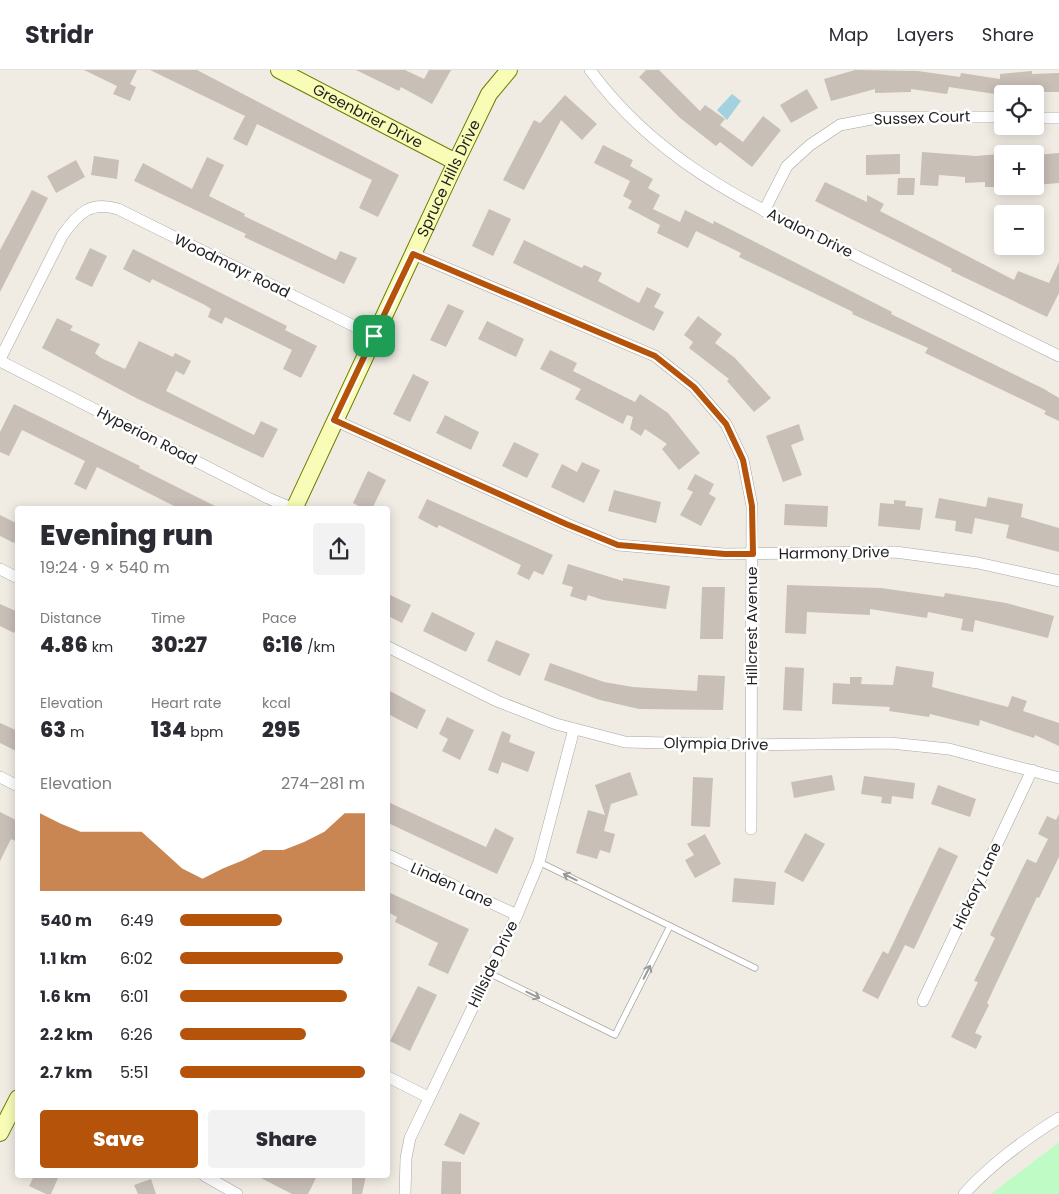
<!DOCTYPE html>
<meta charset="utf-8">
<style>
body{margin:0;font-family:Poppins,sans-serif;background:#f2f2f3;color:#2b2b33;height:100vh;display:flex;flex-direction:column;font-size:19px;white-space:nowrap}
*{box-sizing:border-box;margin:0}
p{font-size:16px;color:#7c7c81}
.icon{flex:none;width:28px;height:28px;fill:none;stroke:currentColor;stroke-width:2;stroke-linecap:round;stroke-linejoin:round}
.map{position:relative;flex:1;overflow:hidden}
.side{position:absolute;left:15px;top:436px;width:375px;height:672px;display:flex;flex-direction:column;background:#fff;border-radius:5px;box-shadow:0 2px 12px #0003}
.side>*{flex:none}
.controls{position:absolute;left:994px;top:15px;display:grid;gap:10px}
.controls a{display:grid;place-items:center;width:50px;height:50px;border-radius:5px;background:#fff;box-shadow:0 2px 12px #0003;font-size:25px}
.pin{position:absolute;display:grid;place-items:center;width:42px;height:42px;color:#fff;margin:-21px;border-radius:10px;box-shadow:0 2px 8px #0006}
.round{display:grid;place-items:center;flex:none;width:52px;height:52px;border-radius:5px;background:#f2f2f3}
.summary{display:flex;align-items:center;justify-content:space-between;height:85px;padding:0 25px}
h1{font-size:28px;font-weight:800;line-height:38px}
.figures{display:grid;grid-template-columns:repeat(3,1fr);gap:8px;height:85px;padding:5px 25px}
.figures div{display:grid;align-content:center}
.figures b{font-size:21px;font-weight:800}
.figures small{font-size:14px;font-weight:400}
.figures p{font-size:14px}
.chart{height:140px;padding:10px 25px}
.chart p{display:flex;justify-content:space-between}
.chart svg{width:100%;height:90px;margin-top:5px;fill:#b45309;opacity:.7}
.button{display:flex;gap:10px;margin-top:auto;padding:10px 25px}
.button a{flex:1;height:58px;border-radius:5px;background:#b45309;color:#fff;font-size:20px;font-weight:800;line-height:58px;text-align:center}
.button a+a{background:#f2f2f3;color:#2b2b33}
ul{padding:0 25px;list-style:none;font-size:16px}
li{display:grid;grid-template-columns:80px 60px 1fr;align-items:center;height:38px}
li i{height:12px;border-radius:6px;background:#b45309}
header{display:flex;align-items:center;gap:30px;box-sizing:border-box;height:70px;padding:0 25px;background:#fff;border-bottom:1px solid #e1e1e2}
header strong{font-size:24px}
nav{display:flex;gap:28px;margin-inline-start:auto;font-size:18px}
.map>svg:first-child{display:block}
.park{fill:#bffcc5}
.water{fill:#a3d1e0}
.building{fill:#c8bfb7}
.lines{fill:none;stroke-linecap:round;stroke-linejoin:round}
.lane-casing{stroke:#a6a6a6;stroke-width:7}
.street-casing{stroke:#a6a6a6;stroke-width:12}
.secondary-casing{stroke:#6c7b00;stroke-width:18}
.lane{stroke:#fff;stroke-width:5.5}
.street{stroke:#fff;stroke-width:11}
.secondary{stroke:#f8fcb6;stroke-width:16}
.oneway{stroke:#9a9a9a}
.route-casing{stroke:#fff;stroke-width:10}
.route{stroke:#b45309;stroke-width:6}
.labels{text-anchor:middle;stroke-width:5;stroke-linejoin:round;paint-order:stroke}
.street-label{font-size:15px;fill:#1f1f1f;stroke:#fff}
</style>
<header>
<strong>Stridr</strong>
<nav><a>Map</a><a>Layers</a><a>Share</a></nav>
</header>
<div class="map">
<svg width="1059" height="1124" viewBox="0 0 1059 1124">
<rect width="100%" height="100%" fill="#f0ece4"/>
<!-- park -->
<path class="park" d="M1059,1072V1124H991Z"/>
<!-- water -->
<path class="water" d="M732,24L741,31L727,50L717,40Z"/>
<!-- building -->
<g class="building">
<path d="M84,0H137L130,14L136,17L130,31L113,24L117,16Z"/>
<path d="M150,0H197L399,105L378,147L359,138L372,110L257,54L247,76L233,69L245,46Z"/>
<path d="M356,0H405L424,9L429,0H451L432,34L401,17L399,21Z"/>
<path d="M646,0H659L700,41L705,35L725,49L720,55L743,72L763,46L781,60L752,97L720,72L716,76L680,48L639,7Z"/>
<path d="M855,0L918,1L960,7L961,3L1000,9V4L1032,1V4L1059,3V22H1043V20L995,24L949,17L947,24L911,19V22L875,23V19L831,31L824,9Z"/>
<path d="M807,19L818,38L791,53L780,35Z"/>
<path d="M565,25L597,54L582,70L561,50L524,120L503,110L534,50L540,53Z"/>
<path d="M603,75L633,90L630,96L653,109L648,118L660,125L653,139L680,152L685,140L713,154L714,151L892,242L891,244L1044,319L1059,328V351L1044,344L1046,341L925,283L928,278L852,244L853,242L739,187L741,183L696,161L688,178L657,163L660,155L628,138L632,131L623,126L630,111L594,93Z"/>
<path d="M922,82L976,86L999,84V117H985V112L965,113V107L939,105L938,116L920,115Z"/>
<path d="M1059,83V113L1035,115V85Z"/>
<path d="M900,84V104L866,105V85Z"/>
<path d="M94,86L119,90L117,109L91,105Z"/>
<path d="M207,87L224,95L209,126L245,144L244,146L336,190L340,181L357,188L344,214L244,167L246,164L134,111L143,93L192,119Z"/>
<path d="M76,90L85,107L56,123L47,106Z"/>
<path d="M898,108H915L914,125H897Z"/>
<path d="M825,112L867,132V125L884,134L880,141L1014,210L1018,201L1049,213L1059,192V223L1047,247L951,201L952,199L815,131Z"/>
<path d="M32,120L48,128L0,222V180Z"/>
<path d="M489,139L511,149L493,186L472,176Z"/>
<path d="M524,170L582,198L584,195L602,203L598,211L639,233L647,217L661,224L654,237L664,242L654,261L513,193Z"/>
<path d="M90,178L107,186L92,217L75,209Z"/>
<path d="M133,179L287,256L285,260L317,276L301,308L283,299L292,280L225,247L222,254L208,247L211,239L205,235L152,209L150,213L123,199Z"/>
<path d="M448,234L464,241L446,277L430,270Z"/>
<path d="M698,246L722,264L715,273L735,288L771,328L754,342L727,311L729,309L689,278L693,272L684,265Z"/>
<path d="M57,248L73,256L70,260L100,274L95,283L101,288L125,299L139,271L173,287L175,283L191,291L184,305L176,301L166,321L254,365L261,351L278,359L263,388L138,329L42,278Z"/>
<path d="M487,251L524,269L516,287L478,269Z"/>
<path d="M550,280L577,293L573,301L635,332L640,324L668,343L700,383L679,400L662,379L667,374L645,359L641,366L630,359L633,347L627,345L623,354L575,329L581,319L540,299Z"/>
<path d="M413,304L429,312L410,352L393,344Z"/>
<path d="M14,334L140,396L139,398L221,439H180L97,397L86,420L74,414L85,391L22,360L9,386L0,382V362Z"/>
<path d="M445,345L479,362L471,380L436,363Z"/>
<path d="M799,354L804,370L791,375L802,405L783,412L766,366Z"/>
<path d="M514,372L539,384L527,408L502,396Z"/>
<path d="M582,392L600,400L584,433L551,417L562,394L577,402Z"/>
<path d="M368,401L386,410L372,439H364L353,433Z"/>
<path d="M695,404L714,414L709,424L716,428L701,456L680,445L693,422L687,419Z"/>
<path d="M614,420L661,432L656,453L608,441Z"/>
<path d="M988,427L1023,434L1021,447L1059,458V482L1006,468L1009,455L975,448L972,464L955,461L956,451L935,448L939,428L986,437Z"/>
<path d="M427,429L553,485L543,505L534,501L529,510L517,504L521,495L439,455L437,458L418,448Z"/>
<path d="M894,430L906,431L905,436L923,438L920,460L878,456L880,433L894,434Z"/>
<path d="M785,434L828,436L827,457L784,455Z"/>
<path d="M0,445L18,454V467L14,473L0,466Z"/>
<path d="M568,494L623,511V508L670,516L666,539L603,530L588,525L586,531L570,526L573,517L562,514Z"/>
<path d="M787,515L881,518L944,527L945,523L1006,533L1054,546L1048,568L975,550L973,562L961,560L963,549L928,542L927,548L870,539V545L807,542L806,564L785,563Z"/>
<path d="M702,517H725L723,569H700Z"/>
<path d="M388,524L411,535L402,553L388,546Z"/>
<path d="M0,534L18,542V556L14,563L0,556Z"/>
<path d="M432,542L475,563L466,582L423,561Z"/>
<path d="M496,570L530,584L520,606L487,591Z"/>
<path d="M550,593L604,612L633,617L697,621L698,605L725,606L723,640L639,639L600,630L544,610Z"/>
<path d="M896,596L934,602L932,617L1008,637L1012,626L1027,631L1023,641L1059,653V676L1035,665L1034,668L980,650L979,656L930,644L929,647L889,641L890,637L832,634L833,613L850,614V607H862L861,614L893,615Z"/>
<path d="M785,597L804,598L802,641L783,640Z"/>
<path d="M388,620L426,640L417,659L388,644Z"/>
<path d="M447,647L474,660L460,690L442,681L448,669L439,664Z"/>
<path d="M0,653L18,661V682L0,673Z"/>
<path d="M502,661L511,665L509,672L535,682L528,702L502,692L498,704L488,700Z"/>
<path d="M630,702L638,725L611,734L604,761L615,764L610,783L600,780L597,789L576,783L588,740L605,745L595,715Z"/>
<path d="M832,705L835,720L794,728L791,712Z"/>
<path d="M864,706L915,713L913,729L892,726L891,734L881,733L882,727L861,724Z"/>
<path d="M693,707L713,708L710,757L691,756Z"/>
<path d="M938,715L976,729L970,747L931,734Z"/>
<path d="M388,732L486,777L495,758L514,768L497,804L388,753Z"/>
<path d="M0,742L18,751V772L11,769L0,791Z"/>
<path d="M1059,744V787L1039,828L1037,827L987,933L989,935L975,963L982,966L976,979L951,967L978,912L974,911L995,868L990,865L1027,789L1036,793L1048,769L1038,764L1047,746L1056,750Z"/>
<path d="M805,763L825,774L803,812L784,802Z"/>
<path d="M705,764L721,794L695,808L685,790L694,785L687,774Z"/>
<path d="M939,777L958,786L914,879L905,875L878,929L862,921L883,881L888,884Z"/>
<path d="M734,808L776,812L774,835L732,832Z"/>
<path d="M388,822L469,859L448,904L428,895L438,873L395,852L397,847L388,842Z"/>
<path d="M418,916L437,925L410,981L390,971Z"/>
<path d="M460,1043L480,1053L464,1085L444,1075Z"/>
<path d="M442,1091L461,1092V1124H441Z"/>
<path d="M34,1106H59L51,1124H46L29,1116Z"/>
<path d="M257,1106H317L308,1124H292Z"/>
<path d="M352,1106H366L362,1124H352Z"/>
<path d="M151,1109L156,1124H138L134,1115Z"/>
</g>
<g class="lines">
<defs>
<g id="lane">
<path d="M670,856L755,898"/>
<path d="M489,903L615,965L670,856L539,792"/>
</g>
<g id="street">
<path d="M590,0C659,95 756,137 858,187C925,220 992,253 1059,286"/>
<path d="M1035,48H1059"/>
<path d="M764,141L787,96L810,75L840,55L882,47H1002"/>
<path d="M413,184L655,286L694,317L726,354L743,390L752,436L751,759"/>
<path d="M0,289L62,166C78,143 90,131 118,139L374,266"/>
<path d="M0,291L268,428L294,439"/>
<path d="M334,350L567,454L618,475L725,484L895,482L978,493L1059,511"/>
<path d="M0,499L18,508"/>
<path d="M388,577L497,631L556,654L625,672L752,675L890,673L949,679L1059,708"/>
<path d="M0,707L18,716"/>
<path d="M388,785L517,845"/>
<path d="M923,931L1032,700"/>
<path d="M388,1007L428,1027"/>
<path d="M205,1106L237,1124"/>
<path d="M405,1124L406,1088L410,1068L517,845L539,792L574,659"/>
<path d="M964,1124C992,1093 1024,1070 1059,1048"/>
</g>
<g id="secondary">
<path id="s1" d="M279,0L456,92"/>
<path id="s2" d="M294,439L456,92L489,24L509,0"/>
<path d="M0,1063L18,1028"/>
</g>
</defs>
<!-- lane casing -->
<use href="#lane" class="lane-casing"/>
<!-- street casing -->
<use href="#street" class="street-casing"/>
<!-- secondary casing -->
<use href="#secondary" class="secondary-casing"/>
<!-- lane -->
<use href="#lane" class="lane"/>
<!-- street -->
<use href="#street" class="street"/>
<!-- secondary -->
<use href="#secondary" class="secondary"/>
</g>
<!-- one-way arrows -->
<defs><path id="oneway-shaft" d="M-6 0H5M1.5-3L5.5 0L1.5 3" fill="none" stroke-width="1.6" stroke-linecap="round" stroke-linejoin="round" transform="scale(1.25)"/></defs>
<g class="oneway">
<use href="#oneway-shaft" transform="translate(570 807) rotate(-154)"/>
<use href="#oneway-shaft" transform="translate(647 902) rotate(-63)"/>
<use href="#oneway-shaft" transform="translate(533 925) rotate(26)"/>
</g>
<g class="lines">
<defs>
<path id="route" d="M413,184L655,286L694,317L726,354L743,390L752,436L753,484H725L618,475L566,454L334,350Z"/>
</defs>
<!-- route casing -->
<use href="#route" class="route-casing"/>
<!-- route -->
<use href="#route" class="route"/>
</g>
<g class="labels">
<!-- street labels -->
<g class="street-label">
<text dy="5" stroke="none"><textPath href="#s1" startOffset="100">Greenbrier Drive</textPath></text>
<text transform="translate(922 48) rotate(-2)" y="5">Sussex Court</text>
<text dy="5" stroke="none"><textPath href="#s2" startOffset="365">Spruce Hills Drive</textPath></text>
<text transform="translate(810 163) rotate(26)" y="5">Avalon Drive</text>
<text transform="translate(232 196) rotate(26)" y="5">Woodmayr Road</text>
<text transform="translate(147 366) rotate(27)" y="5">Hyperion Road</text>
<text transform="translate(834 483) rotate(-1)" y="5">Harmony Drive</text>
<text transform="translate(752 556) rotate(-90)" y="5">Hillcrest Avenue</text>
<text transform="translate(716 674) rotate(1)" y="5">Olympia Drive</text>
<text transform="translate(452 815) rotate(24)" y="5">Linden Lane</text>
<text transform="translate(977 816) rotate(-65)" y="5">Hickory Lane</text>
<text transform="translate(493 894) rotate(-64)" y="5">Hillside Drive</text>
</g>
</g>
</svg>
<div class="controls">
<a><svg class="icon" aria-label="locate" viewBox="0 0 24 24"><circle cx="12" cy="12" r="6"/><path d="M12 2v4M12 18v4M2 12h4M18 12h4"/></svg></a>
<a>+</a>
<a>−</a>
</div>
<div class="pin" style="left:374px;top:266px;background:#1e9e55"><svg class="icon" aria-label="arrive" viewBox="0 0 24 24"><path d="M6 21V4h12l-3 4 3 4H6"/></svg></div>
<section class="side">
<div class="summary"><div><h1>Evening run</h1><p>19:24 · 9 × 540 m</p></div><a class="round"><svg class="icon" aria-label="share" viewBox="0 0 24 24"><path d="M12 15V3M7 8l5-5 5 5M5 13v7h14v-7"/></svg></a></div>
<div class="figures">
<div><p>Distance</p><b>4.86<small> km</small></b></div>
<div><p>Time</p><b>30:27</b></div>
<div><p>Pace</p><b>6:16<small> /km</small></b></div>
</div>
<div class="figures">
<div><p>Elevation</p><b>63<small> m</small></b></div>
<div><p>Heart rate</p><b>134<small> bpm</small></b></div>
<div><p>kcal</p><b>295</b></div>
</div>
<div class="chart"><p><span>Elevation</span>274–281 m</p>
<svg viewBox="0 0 160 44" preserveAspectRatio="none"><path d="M0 44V6L10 11L20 15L30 15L40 15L50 15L60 24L70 33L80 38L90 33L100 29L110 24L120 24L130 20L140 15L150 6L160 6V44z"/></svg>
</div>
<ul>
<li><b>540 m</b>6:49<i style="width:55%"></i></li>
<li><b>1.1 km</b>6:02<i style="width:88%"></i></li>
<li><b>1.6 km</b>6:01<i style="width:90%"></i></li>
<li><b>2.2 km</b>6:26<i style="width:68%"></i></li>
<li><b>2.7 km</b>5:51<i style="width:100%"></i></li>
</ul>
<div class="button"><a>Save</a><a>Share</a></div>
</section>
</div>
